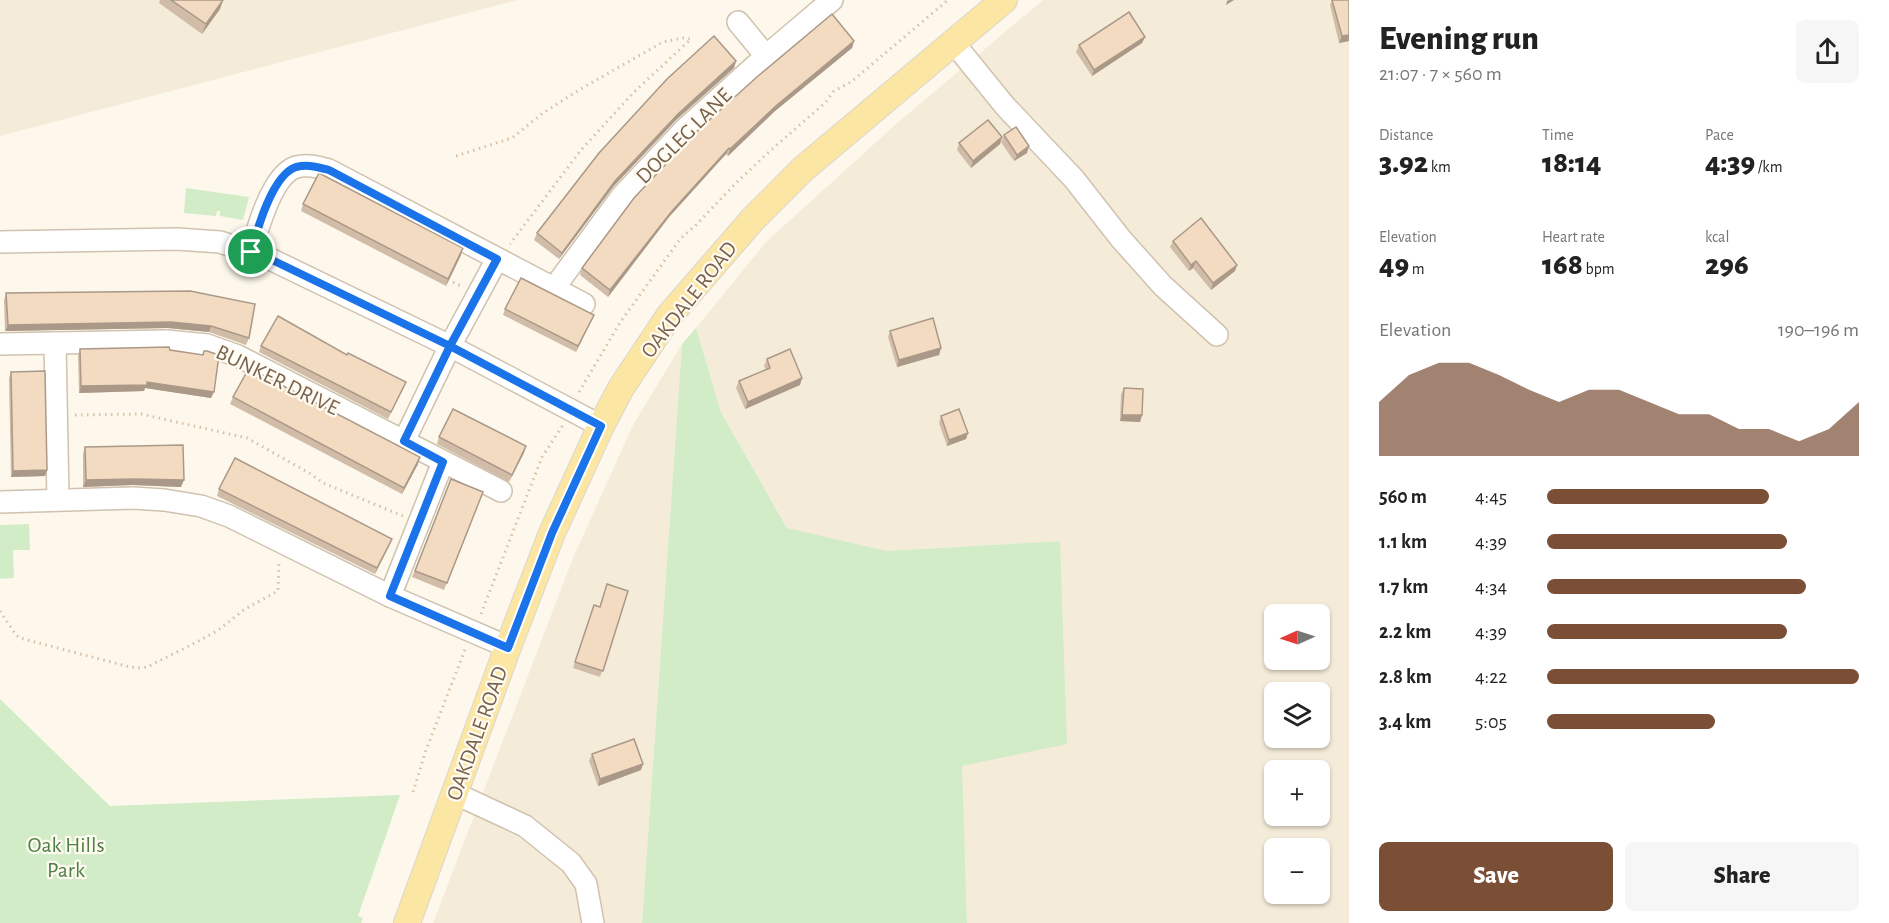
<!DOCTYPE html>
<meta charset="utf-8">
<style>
body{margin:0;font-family:"Alegreya Sans",sans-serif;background:#f6f6f6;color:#222;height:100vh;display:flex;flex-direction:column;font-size:22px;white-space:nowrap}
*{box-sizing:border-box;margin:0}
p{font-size:20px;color:#767676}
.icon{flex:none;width:33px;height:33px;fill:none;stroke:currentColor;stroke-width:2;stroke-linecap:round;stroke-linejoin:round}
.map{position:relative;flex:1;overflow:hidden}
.drawer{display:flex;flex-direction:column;background:#fff;width:540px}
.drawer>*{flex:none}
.needle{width:39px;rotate:267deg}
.tools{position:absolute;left:1264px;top:604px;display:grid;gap:12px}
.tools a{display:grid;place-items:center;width:66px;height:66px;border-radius:9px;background:#fff;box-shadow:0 2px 4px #0004;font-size:30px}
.pin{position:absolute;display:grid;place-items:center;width:51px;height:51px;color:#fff;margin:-26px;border:3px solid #fff;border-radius:50%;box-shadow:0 2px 6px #0007}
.round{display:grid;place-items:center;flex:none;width:63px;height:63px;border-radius:9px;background:#f6f6f6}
.overview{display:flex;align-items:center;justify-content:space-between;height:102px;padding:0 30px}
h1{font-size:33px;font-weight:800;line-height:45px}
.metrics{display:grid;grid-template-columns:repeat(3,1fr);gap:9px;height:102px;padding:6px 30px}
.metrics div{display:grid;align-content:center}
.metrics b{font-size:30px;font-weight:800}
.metrics small{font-size:16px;font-weight:400}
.metrics p{font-size:16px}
.chart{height:168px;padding:12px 30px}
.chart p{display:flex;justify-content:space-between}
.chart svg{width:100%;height:108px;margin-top:6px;fill:#7b4e36;opacity:.7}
.action{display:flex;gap:12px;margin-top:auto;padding:12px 30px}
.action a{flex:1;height:69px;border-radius:9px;background:#7b4e36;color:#fff;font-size:24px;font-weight:800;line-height:69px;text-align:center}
.action a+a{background:#f6f6f6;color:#222}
ul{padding:0 30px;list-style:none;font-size:20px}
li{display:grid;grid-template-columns:96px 72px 1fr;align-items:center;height:45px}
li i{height:15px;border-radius:8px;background:#7b4e36}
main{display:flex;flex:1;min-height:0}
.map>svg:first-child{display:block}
.residential{fill:#f5ebd9;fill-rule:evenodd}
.green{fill:#d2ecc8}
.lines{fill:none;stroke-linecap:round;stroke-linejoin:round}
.minor-casing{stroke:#d0c2af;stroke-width:24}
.major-casing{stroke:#dcd6d0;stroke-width:28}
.path{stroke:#d9bfa4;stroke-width:3;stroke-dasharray:1.5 4.5;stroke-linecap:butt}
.minor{stroke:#fff;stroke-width:21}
.major{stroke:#fbe6a3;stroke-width:26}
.wall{fill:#d1bca7}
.shaded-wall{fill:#a98}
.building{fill:#f3dbc2;stroke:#a98;stroke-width:1.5}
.route-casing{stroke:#fff;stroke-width:12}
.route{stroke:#1a73e8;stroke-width:8}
.labels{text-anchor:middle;stroke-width:4.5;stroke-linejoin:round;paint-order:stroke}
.street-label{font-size:22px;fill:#79624c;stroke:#fffbf2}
.park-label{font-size:22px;fill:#4d8043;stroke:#fffbf2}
</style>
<main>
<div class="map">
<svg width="1349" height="923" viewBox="0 0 1349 923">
<rect width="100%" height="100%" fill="#fdf8eb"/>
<!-- residential -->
<g class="residential">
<path d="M0,0H518L0,136Z"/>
<path d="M1043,0H1349V923H967L961,766L1060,541L887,551L788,529L721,412L696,328L766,242L895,125ZM1275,615H1320V660H1275ZM1275,693H1320V738H1275ZM1275,771H1320V816H1275ZM1275,849H1320V894H1275Z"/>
<path d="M682,344L642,923H433L573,558L633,425Z"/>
</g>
<!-- green -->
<g class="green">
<path d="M186,188L249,197L243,220L220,216V211H217L216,216L184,213Z"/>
<path d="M696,328L721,412L787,528L887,551L1060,541L1067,744L962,766L967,923H642L682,344Z"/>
<path d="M29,524L30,550H13L14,578L0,579V525Z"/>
<path d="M0,699L110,806L400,795L358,916L363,918L361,923H0Z"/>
</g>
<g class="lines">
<defs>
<g id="minor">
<path d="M738,22L766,56"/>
<path d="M953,42L1005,106L1074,179L1121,239L1163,286L1217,335"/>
<path d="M0,242L177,239L220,242L268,258L450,346L601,426"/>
<path d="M251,252C257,230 272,175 296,167C308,164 318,167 329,170L584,304"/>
<path d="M554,288L622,196L685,129L766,56L832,0"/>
<path d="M55,343L58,500"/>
<path d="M0,344L167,341L207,345L238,356L501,491"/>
<path d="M404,441L450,346L497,259"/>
<path d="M0,502L133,498L164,500L201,506L229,516L390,596L508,647"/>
<path d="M390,596L443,462"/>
<path d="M454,793L525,826L571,863L586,884L593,923"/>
</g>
<path id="major" d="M407,923L508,647L552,533L601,426L621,388L669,316L753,219L803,169L1004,0"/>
</defs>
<!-- minor casing -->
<use href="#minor" class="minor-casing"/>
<!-- major casing -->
<use href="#major" class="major-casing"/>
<!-- path -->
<g class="path">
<path d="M456,156L512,138L543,113L584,87L663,42L683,38L691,39L634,92L581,150L510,244"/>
<path d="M453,282L462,287"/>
<path d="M579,392L621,321L681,238L696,225L734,185L771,150L825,103L834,91L851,82L948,0"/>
<path d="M75,415L141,414L247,438L311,474L323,483L403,516"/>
<path d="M0,611L16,635L20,638L130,667L143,668L149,666L193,644L217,631L245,609L278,591L279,561"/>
<path d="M481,614L542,457L563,425"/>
<path d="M413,792L426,750L466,647"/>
</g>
<!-- minor -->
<use href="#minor" class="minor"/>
<!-- major -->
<use href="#major" class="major"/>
</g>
<!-- wall -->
<g class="wall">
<path d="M160,0H223L220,9L202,34L159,3Z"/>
<path d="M1332,0H1349V41L1339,43L1330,5Z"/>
<path d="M1145,37L1142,43L1092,76L1076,52L1079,45Z"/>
<path d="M854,41L852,48L775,111L728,156L726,154L669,217L608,297L580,275L582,268Z"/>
<path d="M736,61L734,68L676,120L613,187L559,259L534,240L537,233Z"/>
<path d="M1004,135L1027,153L1014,161L1001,142Z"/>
<path d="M1002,137L1000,144L971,168L957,150L959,143Z"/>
<path d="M303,204L461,255L446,286L301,211Z"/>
<path d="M1173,241L1237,265L1235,271L1211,290L1193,268L1189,271L1170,247Z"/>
<path d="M190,291L249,338L246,345L209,332L168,328L5,331L4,300L6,293Z"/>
<path d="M505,309L594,315L576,352L503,315Z"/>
<path d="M890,331L941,348L939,355L897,367L888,337Z"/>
<path d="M261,346L403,388L388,419L259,352Z"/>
<path d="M80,349L170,350L203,355L204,351L211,398L145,388L144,391L79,393L78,355Z"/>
<path d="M767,359L802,378L800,385L745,409L736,388L739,381L766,370L764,366Z"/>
<path d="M11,372L47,470L45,476L11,477L9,378Z"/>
<path d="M1124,388L1142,415L1140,422L1120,421L1121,394Z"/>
<path d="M233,397L418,464L402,494L230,404Z"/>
<path d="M941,416L968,433L966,439L947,446L939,423Z"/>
<path d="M439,437L526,446L509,482L437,444Z"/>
<path d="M85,447L181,487L133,485L83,487V454Z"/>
<path d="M451,479L483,492L444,590L412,577Z"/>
<path d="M219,489L392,539L375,574L217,496Z"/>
<path d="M628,591L600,677L573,668L594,605L600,607Z"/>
<path d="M592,754L641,770L598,786L589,761Z"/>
</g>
<!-- shaded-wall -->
<g class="shaded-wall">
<path d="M223,0L220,9L202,34L206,24Z"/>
<path d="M1229,0H1234L1226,5L1227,1Z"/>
<path d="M1349,35V41L1339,43L1342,36Z"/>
<path d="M1145,37L1142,43L1092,76L1094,70Z"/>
<path d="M854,41L852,48L775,111L728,156L730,149L777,105Z"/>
<path d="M736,61L734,68L676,120L613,187L559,259L562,253L615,181L678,114Z"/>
<path d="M1002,137L1000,144L971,168L973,161Z"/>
<path d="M1029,146L1027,153L1014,161L1017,155Z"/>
<path d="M729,148L726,154L669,217L608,297L610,290L672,211Z"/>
<path d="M463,248L461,255L446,286L448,279Z"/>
<path d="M1196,261L1193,268L1189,271L1191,265Z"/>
<path d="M1237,265L1235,271L1211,290L1213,283Z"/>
<path d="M594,315L591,321L576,352L578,346Z"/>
<path d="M171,322L211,326L209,332L168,328L5,331L8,325Z"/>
<path d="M941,348L939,355L897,367L899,360Z"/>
<path d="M802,378L800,385L745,409L748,402Z"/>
<path d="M147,382L214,392L211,398L145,388L144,391L79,393L81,386Z"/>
<path d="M1122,415H1142L1140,422L1120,421Z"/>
<path d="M968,433L966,439L947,446L949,440Z"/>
<path d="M526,446L524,453L509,482L512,475Z"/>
<path d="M420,457L418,464L402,494L404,488Z"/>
<path d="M47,470L45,476L11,477L13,471Z"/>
<path d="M135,479L184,480L181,487L133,485L83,487L86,480Z"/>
<path d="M392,539L389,546L375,574L377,568Z"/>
<path d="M643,764L641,770L598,786L600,779Z"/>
</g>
<!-- building -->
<g class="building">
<path d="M171,0H223L206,24Z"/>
<path d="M1332,0H1349V35L1342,36Z"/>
<path d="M1129,12L1145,37L1094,70L1079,45Z"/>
<path d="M832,14L854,41L777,105L730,149L729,148L672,211L610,290L582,268L634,198L696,132L758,76Z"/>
<path d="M714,36L736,61L678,114L615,181L562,253L537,233L599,153L667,79Z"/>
<path d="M988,120L1002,137L973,161L959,143Z"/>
<path d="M1016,127L1029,146L1017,155L1004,135Z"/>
<path d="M319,173L463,248L448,279L303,204Z"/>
<path d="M1201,218L1237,265L1213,283L1196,261L1191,265L1173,241Z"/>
<path d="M521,278L594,315L578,346L505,309Z"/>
<path d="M190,291L255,304L249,338L211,326L171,322L8,325L6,293Z"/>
<path d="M278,316L347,355L348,353L406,382L391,412L261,346Z"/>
<path d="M933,318L941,348L899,360L890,331Z"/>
<path d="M169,347L170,350L203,355L204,351H207L219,355L214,392L147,382V385L81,386L80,349Z"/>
<path d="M790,349L802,378L748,402L739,381L770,368L767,359Z"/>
<path d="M249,368L420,457L404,488L233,397Z"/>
<path d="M45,371L47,470L13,471L11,372Z"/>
<path d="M1124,388L1143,389L1142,415H1122Z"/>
<path d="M453,409L526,446L512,475L439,437Z"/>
<path d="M959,409L968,433L949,440L941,416Z"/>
<path d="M183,445L184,480L135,479L86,480L85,447Z"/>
<path d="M235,458L392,539L377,568L219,489Z"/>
<path d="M451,479L483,492L447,583L415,571Z"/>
<path d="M607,584L628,591L603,671L575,662L594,605L600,607Z"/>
<path d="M634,739L643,764L600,779L592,754Z"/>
</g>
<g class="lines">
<defs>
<path id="route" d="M251,252L268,258L450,346L404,441L443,462L390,596L508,648L552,533L601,426L450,346L497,259L329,170C318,167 308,164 296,167C272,175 257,230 251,252"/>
</defs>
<!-- route casing -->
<use href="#route" class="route-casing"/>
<!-- route -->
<use href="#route" class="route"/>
</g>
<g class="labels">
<!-- street labels -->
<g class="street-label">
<text transform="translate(683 135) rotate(-45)" y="8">DOGLEG LANE</text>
<text transform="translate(688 299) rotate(-52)" y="8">OAKDALE ROAD</text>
<text transform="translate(278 379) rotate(26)" y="8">BUNKER DRIVE</text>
<text transform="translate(476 733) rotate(-70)" y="8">OAKDALE ROAD</text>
</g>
<!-- park labels -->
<g class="park-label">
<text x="66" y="852">Oak Hills<tspan x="66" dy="25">Park</tspan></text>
</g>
</g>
</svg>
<div class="tools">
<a><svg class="needle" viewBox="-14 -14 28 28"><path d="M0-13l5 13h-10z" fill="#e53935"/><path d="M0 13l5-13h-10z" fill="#767676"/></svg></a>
<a><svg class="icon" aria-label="layers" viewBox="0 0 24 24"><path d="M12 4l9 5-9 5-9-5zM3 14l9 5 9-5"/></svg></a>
<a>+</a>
<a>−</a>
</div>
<div class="pin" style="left:251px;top:252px;background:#1e9e55"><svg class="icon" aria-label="arrive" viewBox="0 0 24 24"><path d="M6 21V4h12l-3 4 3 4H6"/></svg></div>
</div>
<section class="drawer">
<div class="overview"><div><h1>Evening run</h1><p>21:07 · 7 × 560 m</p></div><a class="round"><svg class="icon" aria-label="share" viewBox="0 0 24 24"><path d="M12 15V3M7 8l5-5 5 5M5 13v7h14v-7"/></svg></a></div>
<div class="metrics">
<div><p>Distance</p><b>3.92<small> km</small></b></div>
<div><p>Time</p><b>18:14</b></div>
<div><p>Pace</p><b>4:39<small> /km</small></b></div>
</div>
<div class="metrics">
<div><p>Elevation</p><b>49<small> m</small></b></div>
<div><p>Heart rate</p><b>168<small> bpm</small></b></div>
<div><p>kcal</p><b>296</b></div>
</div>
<div class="chart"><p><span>Elevation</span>190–196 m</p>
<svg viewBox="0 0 160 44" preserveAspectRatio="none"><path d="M0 44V22L10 11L20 6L30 6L40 11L50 17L60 22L70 17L80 17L90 22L100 27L110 27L120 33L130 33L140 38L150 33L160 22V44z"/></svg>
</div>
<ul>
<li><b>560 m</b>4:45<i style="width:71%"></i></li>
<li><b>1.1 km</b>4:39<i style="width:77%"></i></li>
<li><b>1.7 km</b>4:34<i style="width:83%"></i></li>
<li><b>2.2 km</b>4:39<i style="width:77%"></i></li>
<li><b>2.8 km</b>4:22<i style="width:100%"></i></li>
<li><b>3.4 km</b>5:05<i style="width:54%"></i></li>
</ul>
<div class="action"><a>Save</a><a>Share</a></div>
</section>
</main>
